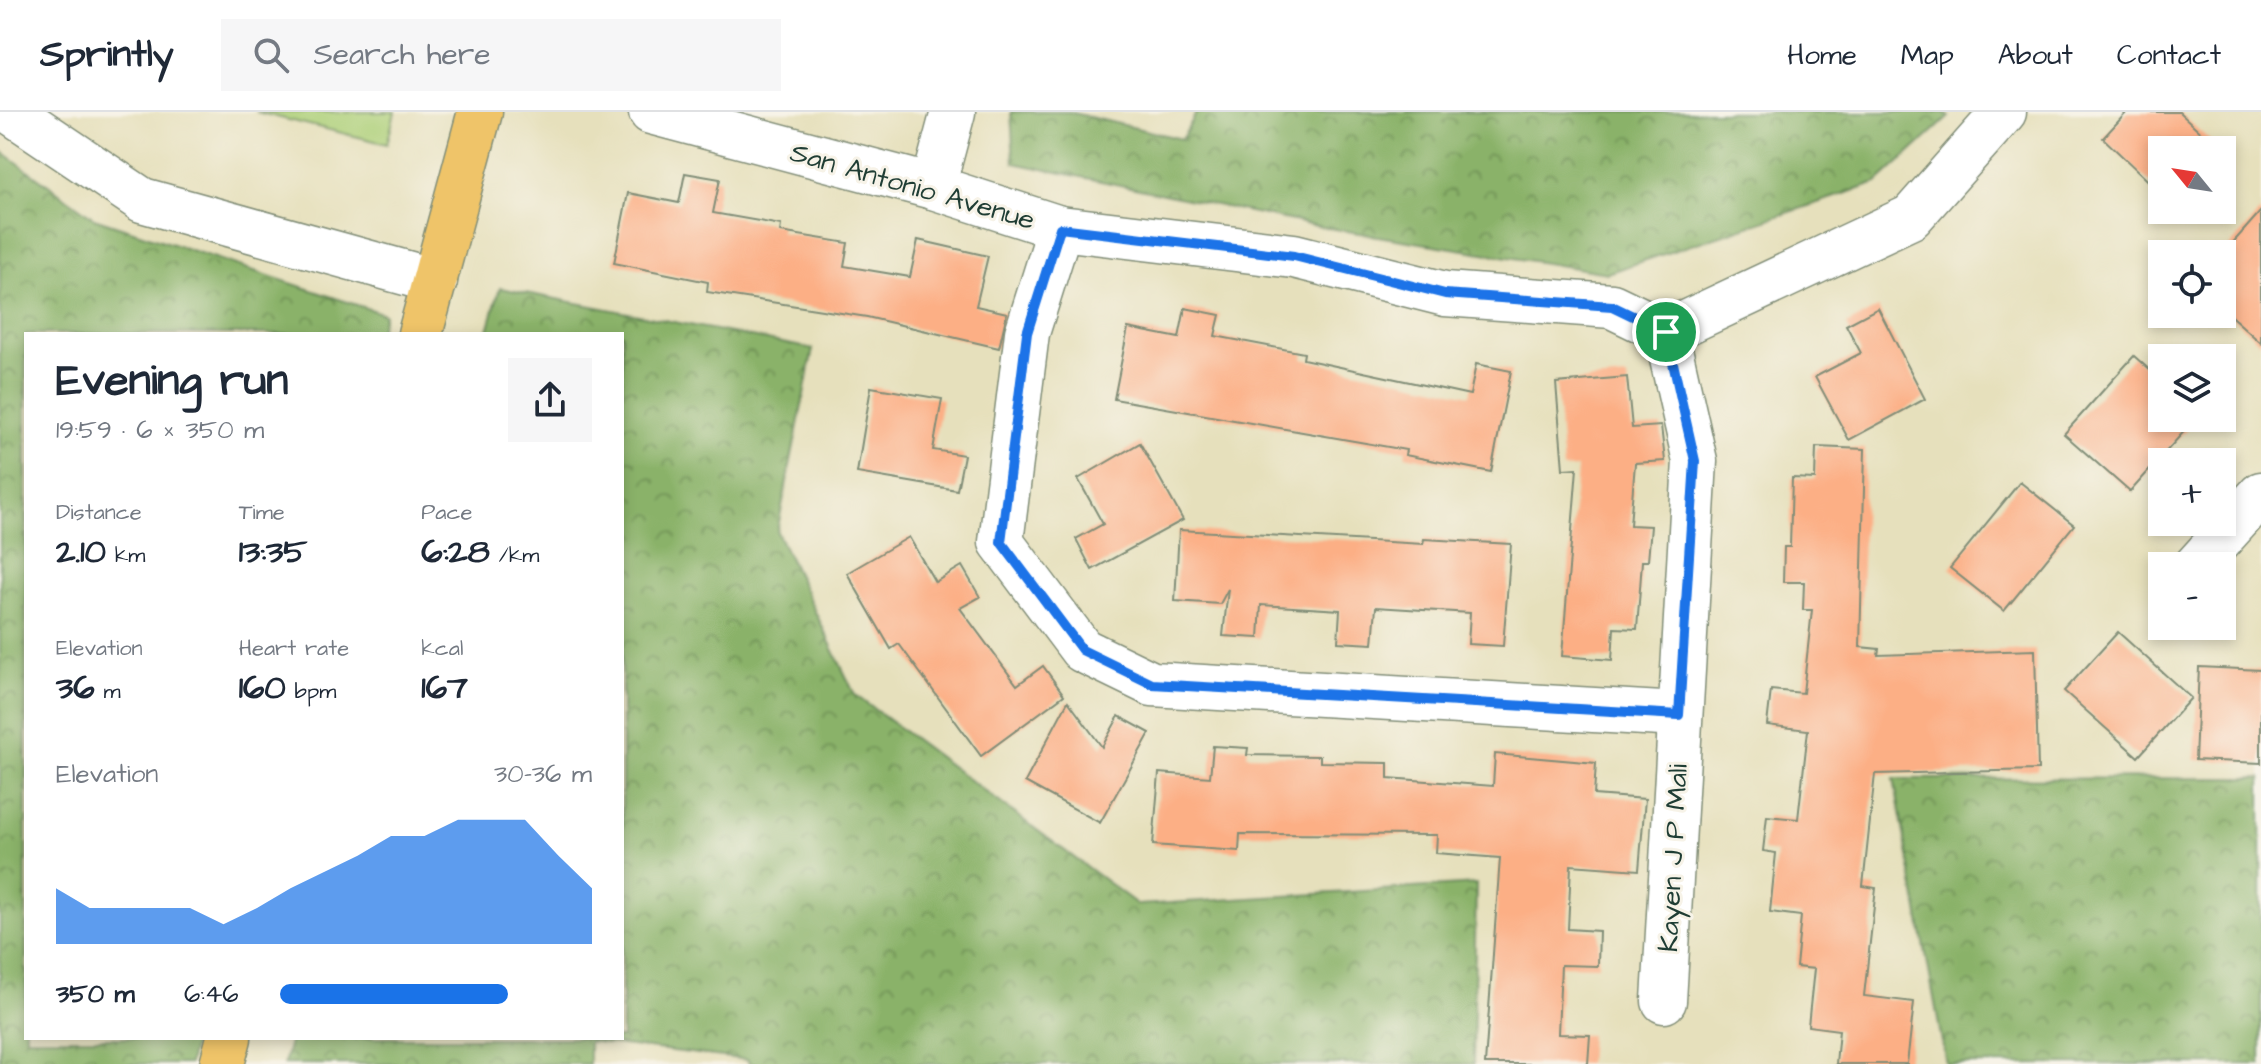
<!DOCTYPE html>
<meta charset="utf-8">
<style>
body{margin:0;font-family:"Architects Daughter",sans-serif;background:#f6f6f7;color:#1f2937;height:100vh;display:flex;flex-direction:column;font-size:30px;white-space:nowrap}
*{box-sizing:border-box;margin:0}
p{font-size:26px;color:#747a83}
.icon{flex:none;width:44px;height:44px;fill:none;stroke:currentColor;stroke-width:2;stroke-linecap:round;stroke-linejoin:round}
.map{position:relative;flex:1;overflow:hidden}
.sheet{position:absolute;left:24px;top:220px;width:600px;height:708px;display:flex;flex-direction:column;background:#fff;border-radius:0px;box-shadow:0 4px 12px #0003}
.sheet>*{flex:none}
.needle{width:52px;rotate:300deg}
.buttons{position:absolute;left:2148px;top:24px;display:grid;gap:16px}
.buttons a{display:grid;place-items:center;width:88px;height:88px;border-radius:0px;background:#fff;box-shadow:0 4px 12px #0003;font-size:40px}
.pin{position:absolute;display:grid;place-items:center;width:68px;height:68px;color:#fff;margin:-34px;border:4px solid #fff;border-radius:50%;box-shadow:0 2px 8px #0007}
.round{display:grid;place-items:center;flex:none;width:84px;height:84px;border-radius:0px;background:#f6f6f7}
.summary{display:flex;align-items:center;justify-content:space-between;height:136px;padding:0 32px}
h1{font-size:44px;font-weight:700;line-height:60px}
.figures{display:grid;grid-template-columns:repeat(3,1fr);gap:12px;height:136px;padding:8px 32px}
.figures div{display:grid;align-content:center}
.figures b{font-size:34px;font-weight:700}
.figures small{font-size:22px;font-weight:400}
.figures p{font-size:22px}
.chart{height:224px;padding:16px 32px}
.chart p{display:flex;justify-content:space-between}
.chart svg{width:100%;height:144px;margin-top:8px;fill:#1a73e8;opacity:.7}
ul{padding:0 32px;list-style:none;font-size:26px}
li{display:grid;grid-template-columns:128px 96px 1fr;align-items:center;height:60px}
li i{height:20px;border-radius:10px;background:#1a73e8}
header{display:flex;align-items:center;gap:48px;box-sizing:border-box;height:112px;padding:0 40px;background:#fff;border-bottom:2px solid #e0e1e3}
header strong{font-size:38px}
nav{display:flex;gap:44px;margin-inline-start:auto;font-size:28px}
.search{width:560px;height:72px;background:#f6f6f7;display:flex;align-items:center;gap:20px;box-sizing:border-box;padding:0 28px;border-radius:0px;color:#747a83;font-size:30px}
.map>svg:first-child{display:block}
.grass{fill:#aed079;stroke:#668656;stroke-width:2}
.forest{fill:url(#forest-crowns);stroke:#54784e;stroke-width:2}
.building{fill:#fcaf85}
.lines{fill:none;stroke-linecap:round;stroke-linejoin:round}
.minor-casing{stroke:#828e78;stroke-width:47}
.major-casing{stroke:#828e78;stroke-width:47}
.minor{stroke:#fff;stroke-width:44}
.major{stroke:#efc469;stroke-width:44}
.route-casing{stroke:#fff;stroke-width:16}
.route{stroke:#1a73e8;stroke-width:10}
.labels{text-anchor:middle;stroke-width:6;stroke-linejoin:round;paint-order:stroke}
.street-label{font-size:28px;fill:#1f3d34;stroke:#f7f3e8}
</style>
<header>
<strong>Sprintly</strong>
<div class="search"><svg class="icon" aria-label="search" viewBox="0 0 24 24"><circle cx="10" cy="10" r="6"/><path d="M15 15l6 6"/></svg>Search here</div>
<nav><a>Home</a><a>Map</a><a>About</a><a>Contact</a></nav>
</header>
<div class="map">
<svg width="2261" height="952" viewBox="0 0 2261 952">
<defs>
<pattern id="forest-crowns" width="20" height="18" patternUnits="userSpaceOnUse" patternTransform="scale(2)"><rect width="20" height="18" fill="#8ab269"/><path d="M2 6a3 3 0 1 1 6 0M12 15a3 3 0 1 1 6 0" fill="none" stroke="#709257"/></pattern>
</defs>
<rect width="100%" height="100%" fill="#f7f3e8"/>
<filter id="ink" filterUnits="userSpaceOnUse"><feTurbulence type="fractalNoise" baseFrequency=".0125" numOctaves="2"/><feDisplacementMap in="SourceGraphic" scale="16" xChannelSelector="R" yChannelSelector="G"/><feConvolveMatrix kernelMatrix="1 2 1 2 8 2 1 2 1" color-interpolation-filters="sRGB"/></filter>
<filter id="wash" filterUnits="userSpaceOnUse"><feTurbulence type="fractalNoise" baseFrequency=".006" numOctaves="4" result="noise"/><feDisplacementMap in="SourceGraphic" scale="32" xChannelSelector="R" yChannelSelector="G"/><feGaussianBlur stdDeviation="1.8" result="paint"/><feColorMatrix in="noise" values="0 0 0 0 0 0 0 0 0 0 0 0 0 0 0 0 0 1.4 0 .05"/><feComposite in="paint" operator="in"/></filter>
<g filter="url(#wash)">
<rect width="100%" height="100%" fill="#e6e0bc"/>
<!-- grass -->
<path class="grass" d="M256,0H395L387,32Z"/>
<!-- forest -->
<g class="forest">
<path d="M1011,0H1069L1182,27L1197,0H1943L1949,5L1877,71L1607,161L1322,115L1014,51Z"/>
<path d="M0,38L94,106L384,202L379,222H26V926H195L189,952H0Z"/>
<path d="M500,176L813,237L777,420L855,583L1138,793L1476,772L1473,952H749L748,948L589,929V952H284L291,926H622V222H487Z"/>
<path d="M2261,666V952H1946L1894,667Z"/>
</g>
<g id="blocks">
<!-- building -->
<g class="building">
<path d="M2127,0H2179L2220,38H2162V82L2103,26Z"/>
<path d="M685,61L720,67L713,101L781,113L780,120L848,131L844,154L910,165L918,128L988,144L976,194L1007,201L999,236L867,205L707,180L708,170L614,151L628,81L679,91Z"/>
<path d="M2261,99V231L2222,196V143Z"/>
<path d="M1185,196L1220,203L1215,224L1304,241L1303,247L1470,283L1476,252L1511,259L1491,360L1405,343L1406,338L1114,287L1128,216L1179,226Z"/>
<path d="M1878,196L1925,287L1849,328L1815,265L1861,241L1846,213Z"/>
<path d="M2134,244L2162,269V306H2196L2130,380L2064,322Z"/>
<path d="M1627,265L1632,316L1661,314L1665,349L1635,351L1630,413L1651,414L1648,449H1642L1637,517L1614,516L1612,548L1562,544L1577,356L1563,357L1556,271Z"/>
<path d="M871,275L942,287L933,338L964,343L957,378L857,361Z"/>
<path d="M1140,331L1183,408L1092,458L1076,427L1103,412L1078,367Z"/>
<path d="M1816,335L1865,337L1860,535L1879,537L1878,543L2035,538L2038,658L1875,662L1863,774L1876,776L1864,884L1914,890L1907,952H1836L1839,918L1808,914L1814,857L1796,855L1801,804L1770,800L1776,741L1763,739L1767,704L1798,707L1808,618L1767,613L1771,578L1803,581L1812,498H1803L1804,470H1783L1784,435H1790L1792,366L1815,367Z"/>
<path d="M2020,370L2074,413L2004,499L1950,456Z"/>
<path d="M1179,418L1423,432L1424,427L1511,432L1503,534L1468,532L1470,501L1376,495L1373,532L1338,530L1340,498L1261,493L1259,526L1223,524L1228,477L1220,492L1175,489Z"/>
<path d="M909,425L935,470L962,454L980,485L960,496L1017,573L1043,554L1064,583L981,644L899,532L891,537L847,461Z"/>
<path d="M2118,520L2191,586L2138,645L2064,579Z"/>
<path d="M2199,555L2261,558V651L2195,648Z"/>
<path d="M1068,589L1102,635L1119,604L1150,621L1100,711L1025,670Z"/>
<path d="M1213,634L1248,636L1247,643L1320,644V650L1388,651V666L1493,674L1495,642L1596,651L1594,683L1645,687L1639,758L1571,753L1568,817L1599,819L1598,854L1561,853L1558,922L1590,923L1588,952H1485L1500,746L1436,741L1437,723L1240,722L1239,739L1153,733L1159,661L1210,665Z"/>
</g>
</g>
</g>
<g filter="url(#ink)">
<use href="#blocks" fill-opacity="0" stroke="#828e78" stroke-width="2"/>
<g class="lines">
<defs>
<g id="minor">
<path d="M11,0L142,88L435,169"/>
<path d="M651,0L933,75L1060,116L1294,144L1445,182L1612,194L1666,220L1911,105L2004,0"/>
<path d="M933,75L953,0"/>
<path d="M1060,116L1027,221L1001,430L1082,538L1152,572L1679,603"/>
<path d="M2196,454L2261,382"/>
<path d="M1664,889L1695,349L1666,220"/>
</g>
<g id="major">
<path d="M420,222L480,0"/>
<path d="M222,952L229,926"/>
</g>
</defs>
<!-- minor casing -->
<use href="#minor" class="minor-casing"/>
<!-- major casing -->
<use href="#major" class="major-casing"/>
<!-- minor -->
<use href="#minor" class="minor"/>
<!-- major -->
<use href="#major" class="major"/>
</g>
</g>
<g class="lines" filter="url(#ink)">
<defs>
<path id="route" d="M1060,116L1294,144L1445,182L1612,194L1666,220L1695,349L1679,603L1152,572L1082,538L1001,430L1027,221Z"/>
</defs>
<!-- route casing -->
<use href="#route" class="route-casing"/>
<!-- route -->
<use href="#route" class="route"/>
</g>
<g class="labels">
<!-- street labels -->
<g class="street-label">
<text transform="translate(913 73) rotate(16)" y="10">San Antonio Avenue</text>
<text transform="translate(1672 746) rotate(-87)" y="10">Kayen J P Mali</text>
</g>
</g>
</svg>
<div class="buttons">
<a><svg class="needle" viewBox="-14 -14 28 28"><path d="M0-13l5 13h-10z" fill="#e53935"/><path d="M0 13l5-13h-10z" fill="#747a83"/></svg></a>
<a><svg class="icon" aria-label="locate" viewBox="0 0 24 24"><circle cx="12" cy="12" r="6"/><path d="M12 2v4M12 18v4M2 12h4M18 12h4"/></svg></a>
<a><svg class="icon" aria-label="layers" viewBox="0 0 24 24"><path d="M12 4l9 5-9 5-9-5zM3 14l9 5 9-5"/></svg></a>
<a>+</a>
<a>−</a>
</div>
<div class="pin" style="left:1666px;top:220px;background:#1e9e55"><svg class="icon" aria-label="arrive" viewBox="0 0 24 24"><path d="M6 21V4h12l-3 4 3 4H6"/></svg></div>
<section class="sheet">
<div class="summary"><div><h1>Evening run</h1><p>19:59 · 6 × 350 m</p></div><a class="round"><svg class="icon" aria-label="share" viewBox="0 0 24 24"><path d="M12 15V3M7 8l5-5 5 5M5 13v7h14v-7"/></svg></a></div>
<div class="figures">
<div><p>Distance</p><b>2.10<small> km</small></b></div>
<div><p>Time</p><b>13:35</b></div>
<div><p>Pace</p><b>6:28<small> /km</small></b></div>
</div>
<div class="figures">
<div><p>Elevation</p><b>36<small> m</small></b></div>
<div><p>Heart rate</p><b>160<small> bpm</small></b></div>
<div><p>kcal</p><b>167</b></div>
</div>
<div class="chart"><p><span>Elevation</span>30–36 m</p>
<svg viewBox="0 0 160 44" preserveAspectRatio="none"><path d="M0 44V27L10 33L20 33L30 33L40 33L50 38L60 33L70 27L80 22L90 17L100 11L110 11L120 6L130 6L140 6L150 17L160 27V44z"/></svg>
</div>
<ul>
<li><b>350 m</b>6:46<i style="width:73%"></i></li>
</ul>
</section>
</div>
